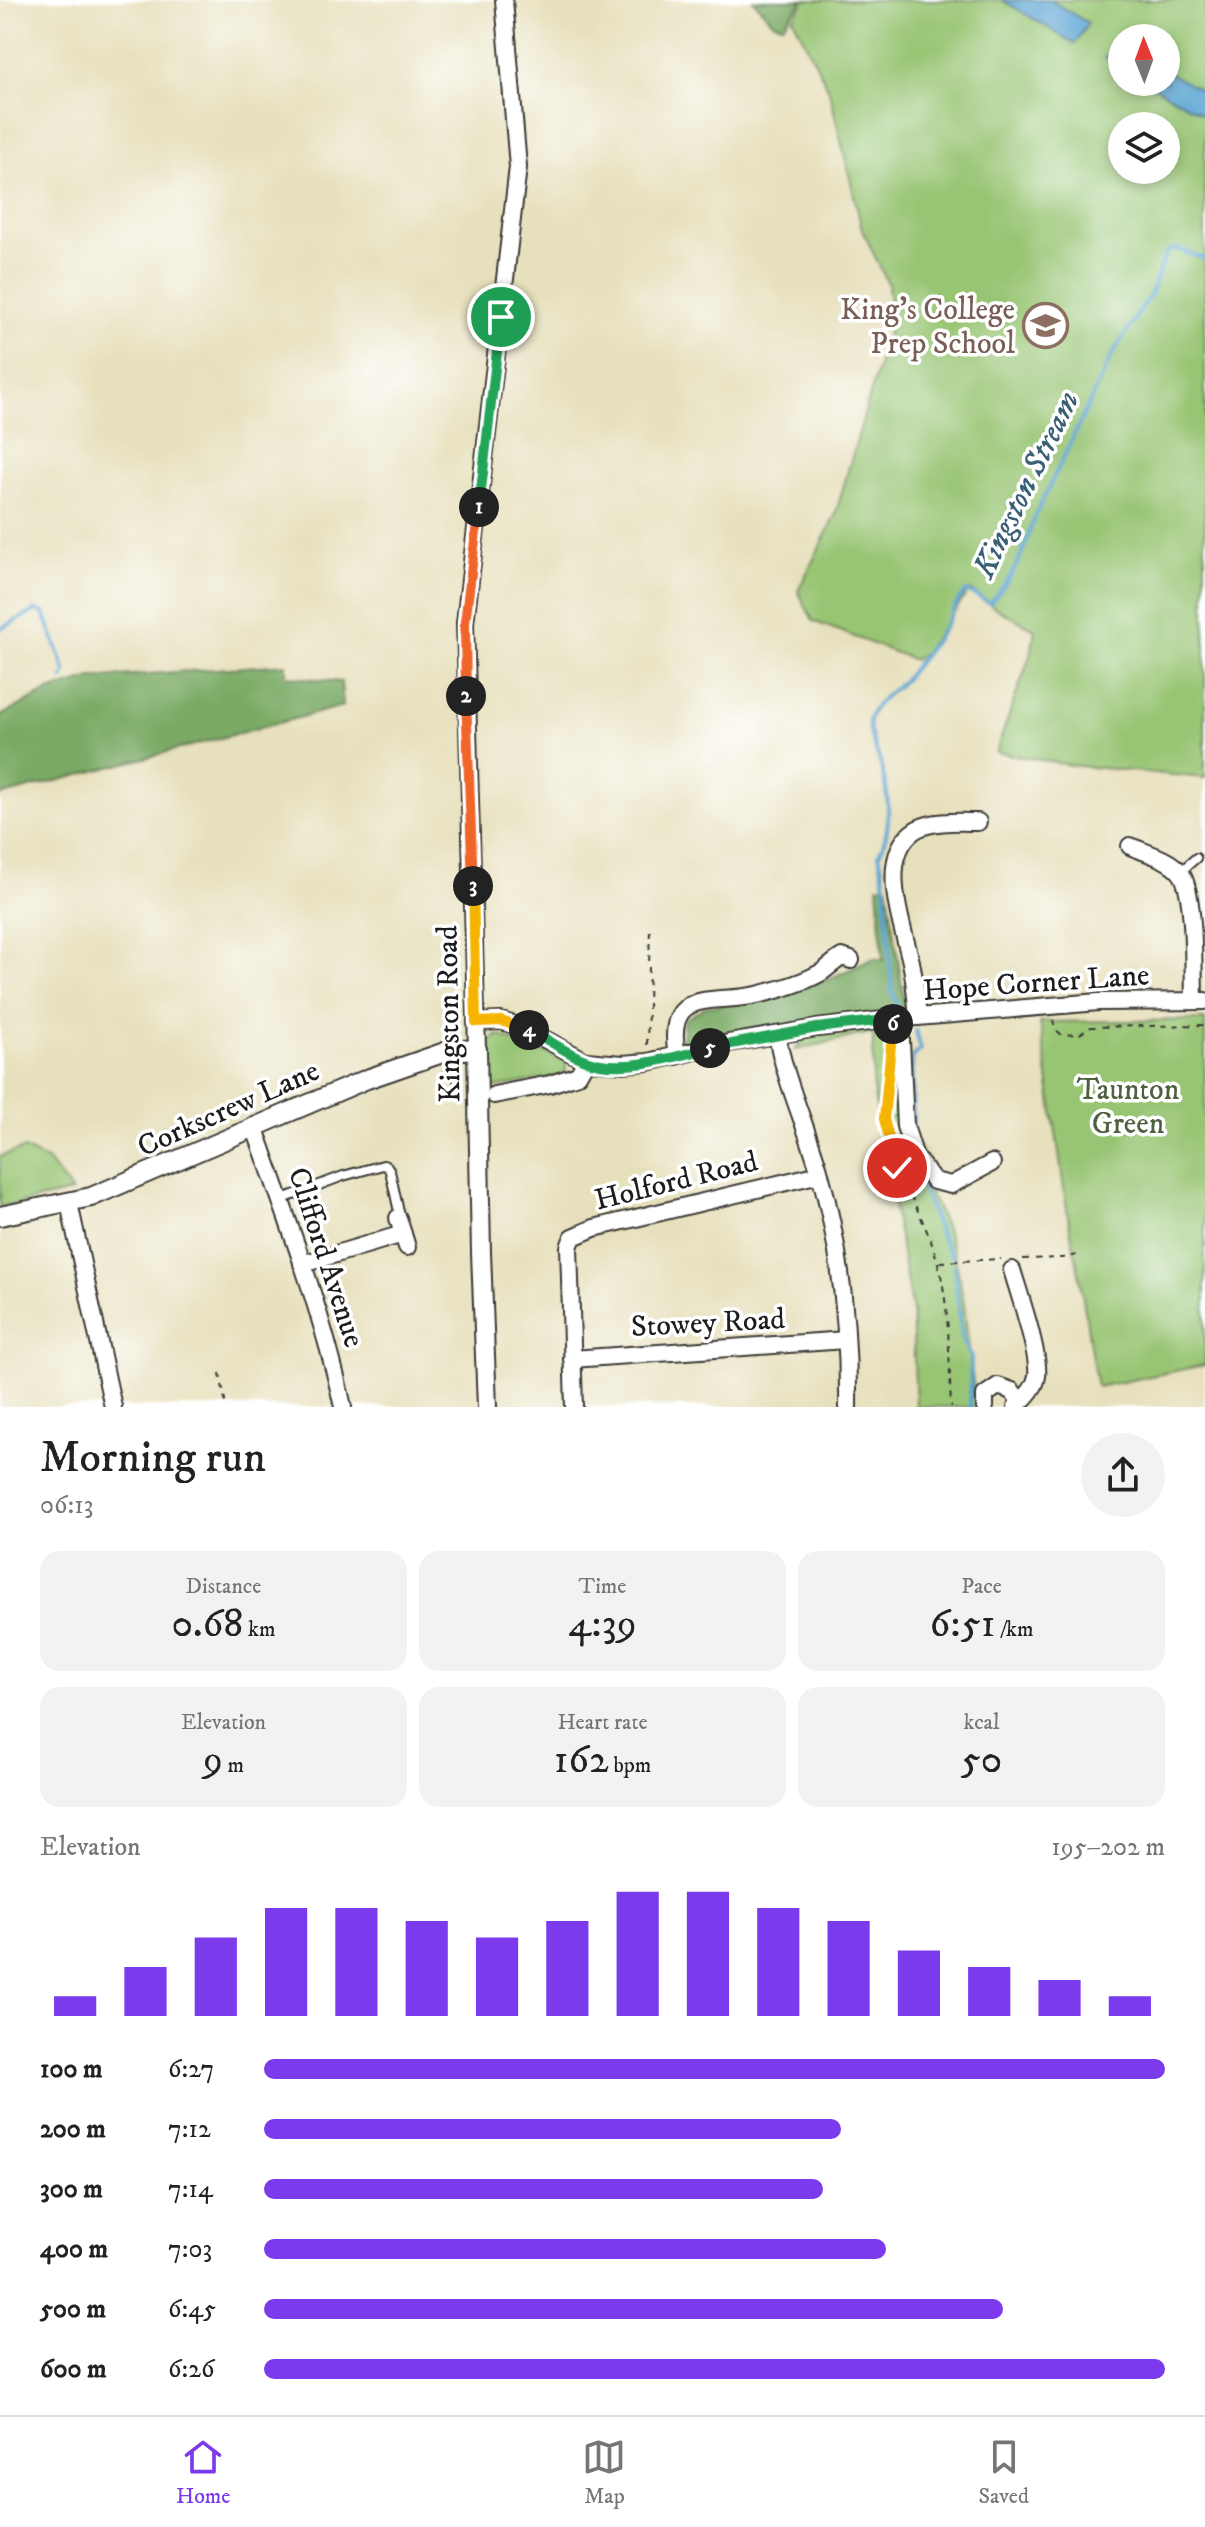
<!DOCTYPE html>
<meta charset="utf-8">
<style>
body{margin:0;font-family:"IM FELL DW Pica",serif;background:#f2f2f2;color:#222;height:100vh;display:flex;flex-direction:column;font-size:30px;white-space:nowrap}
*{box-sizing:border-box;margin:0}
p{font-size:26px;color:#767676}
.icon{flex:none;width:44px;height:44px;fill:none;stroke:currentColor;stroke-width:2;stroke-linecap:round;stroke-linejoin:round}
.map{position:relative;height:1407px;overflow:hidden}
.sheet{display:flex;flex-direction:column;background:#fff;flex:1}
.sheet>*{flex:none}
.needle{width:52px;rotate:359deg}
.controls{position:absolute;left:1108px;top:24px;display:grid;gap:16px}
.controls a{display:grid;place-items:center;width:72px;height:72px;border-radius:50%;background:#fff;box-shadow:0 4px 12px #0003;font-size:40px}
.pin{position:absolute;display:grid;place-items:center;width:68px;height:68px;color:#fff;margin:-34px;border:4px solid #fff;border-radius:50%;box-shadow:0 2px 8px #0007}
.km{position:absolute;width:40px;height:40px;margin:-20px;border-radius:50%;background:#222;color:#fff;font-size:22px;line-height:40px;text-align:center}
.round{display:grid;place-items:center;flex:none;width:84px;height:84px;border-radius:42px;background:#f2f2f2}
.head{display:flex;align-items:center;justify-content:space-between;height:136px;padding:0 40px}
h1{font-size:44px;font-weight:600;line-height:60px}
.stats{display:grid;grid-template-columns:repeat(3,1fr);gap:12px;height:136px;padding:8px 40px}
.stats div{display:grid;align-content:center;border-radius:20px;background:#f2f2f2;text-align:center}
.stats b{font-size:40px;font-weight:600}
.stats small{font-size:22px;font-weight:400}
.stats p{font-size:22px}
.chart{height:224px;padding:16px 40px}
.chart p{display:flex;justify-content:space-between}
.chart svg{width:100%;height:144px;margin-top:8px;stroke:#7c3aed;stroke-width:6}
ul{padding:0 40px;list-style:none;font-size:26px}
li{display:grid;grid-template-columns:128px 96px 1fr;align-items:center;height:60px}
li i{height:20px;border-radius:10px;background:#7c3aed}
.dock{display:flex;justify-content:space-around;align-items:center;height:112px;border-top:2px solid #e0e0e0;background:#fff;font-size:22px;color:#767676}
.dock a{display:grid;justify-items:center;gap:4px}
.dock .on{color:#7c3aed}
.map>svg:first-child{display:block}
.green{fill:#98c573;stroke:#5a7048;stroke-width:2;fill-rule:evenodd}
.forest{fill:#7aaa65;stroke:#4b6340;stroke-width:2}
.water{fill:#59a3d1;stroke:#3a6076;stroke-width:2}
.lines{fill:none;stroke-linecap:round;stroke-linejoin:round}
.stream{stroke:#59a3d1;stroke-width:4}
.service-casing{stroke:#3a3934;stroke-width:12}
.minor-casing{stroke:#3a3934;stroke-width:20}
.tertiary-casing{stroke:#3a3934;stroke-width:22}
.path{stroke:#3a3934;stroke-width:2;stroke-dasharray:6 6;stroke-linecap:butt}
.service{stroke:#fff;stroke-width:8}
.minor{stroke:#fff;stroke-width:16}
.tertiary{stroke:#fff;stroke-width:18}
.split-1-casing{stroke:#fff;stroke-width:16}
.split-2-casing{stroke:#fff;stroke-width:16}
.split-3-casing{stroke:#fff;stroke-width:16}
.split-4-casing{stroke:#fff;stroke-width:16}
.split-5-casing{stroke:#fff;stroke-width:16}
.split-6-casing{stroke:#fff;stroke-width:16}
.split-7-casing{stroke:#fff;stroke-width:16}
.split-1{stroke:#22a559;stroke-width:10}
.split-2{stroke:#f0652b;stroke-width:10}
.split-3{stroke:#f0652b;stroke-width:10}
.split-4{stroke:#f5b400;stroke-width:10}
.split-5{stroke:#22a559;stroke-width:10}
.split-6{stroke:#22a559;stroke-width:10}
.split-7{stroke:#f5b400;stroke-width:10}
.labels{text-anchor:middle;stroke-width:7;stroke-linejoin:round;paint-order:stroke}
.education-label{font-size:30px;fill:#785e54;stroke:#fff;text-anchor:end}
.street-label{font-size:30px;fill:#1c1c1c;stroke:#fff}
.park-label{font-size:30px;fill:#4e603f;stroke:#fff}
.water-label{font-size:32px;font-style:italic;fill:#3a6076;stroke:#fff}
</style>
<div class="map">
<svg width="1205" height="1407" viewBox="0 0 1205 1407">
<rect width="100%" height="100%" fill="#fff"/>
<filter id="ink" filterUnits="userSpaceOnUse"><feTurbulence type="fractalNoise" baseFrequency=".0125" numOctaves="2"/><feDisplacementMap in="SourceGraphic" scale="16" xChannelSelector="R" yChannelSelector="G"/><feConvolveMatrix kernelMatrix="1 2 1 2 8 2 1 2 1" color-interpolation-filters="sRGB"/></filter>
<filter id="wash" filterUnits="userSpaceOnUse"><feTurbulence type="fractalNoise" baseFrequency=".006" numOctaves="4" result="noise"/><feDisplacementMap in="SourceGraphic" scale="32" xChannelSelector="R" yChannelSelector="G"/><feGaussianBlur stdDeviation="1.8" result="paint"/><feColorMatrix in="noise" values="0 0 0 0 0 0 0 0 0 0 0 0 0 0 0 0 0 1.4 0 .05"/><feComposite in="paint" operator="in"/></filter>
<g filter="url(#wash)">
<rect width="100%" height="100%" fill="#e7e0bc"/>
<!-- green -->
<g class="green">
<path d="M805,0H1205V778L1069,765L996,752L1032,650L1035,629L998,610L970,590L924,653L914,660L813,621L798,591L835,516L887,336L890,307L888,284L862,229L829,90L793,18ZM1122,38H1166V82H1122ZM1122,126H1166V170H1122Z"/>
<path d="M1205,1020V1365L1097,1387C1087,1335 1083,1281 1070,1230L1040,1022Z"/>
<path d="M887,1026L878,1031L795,1050L804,1038Z"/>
<path d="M898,1031L902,1132L946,1228L955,1256L963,1298L976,1407H916L912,1311L873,1089V1036Z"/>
<path d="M498,1035L560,1058L567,1064L564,1075L484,1090C484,1072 478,1044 498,1035Z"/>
<path d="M24,1149L47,1160L72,1192L0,1207V1156Z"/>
</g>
<!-- forest -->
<g class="forest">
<path d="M753,0H803L783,25L773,22Z"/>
<path d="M286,664V676L341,682L343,706L0,796V716L48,691L92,678Z"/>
<path d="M887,885L905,1006L894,1010L681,1046L684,1020L705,1007L781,997L831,978L874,958L883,960L878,886Z"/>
</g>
<!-- water -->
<g class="water">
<path d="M1002,0H1050L1088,23L1075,44Z"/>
<path d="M1114,42L1122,46V68L1105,58Z"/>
<path d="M1166,71L1205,93V116L1146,82H1166Z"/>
</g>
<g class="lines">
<!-- stream -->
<g class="stream">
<path d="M0,629L36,610L44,613L66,672L63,679"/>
<path d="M897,1005L892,990L885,885L879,854C894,826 888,788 879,758C875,748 869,734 869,723C870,702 896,691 907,676C921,659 936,641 947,622C954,610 956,601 966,591L990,603C1002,589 1015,571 1022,553C1030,532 1035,511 1047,492L1112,355L1150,295L1167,251L1177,249L1205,259"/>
<path d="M913,1127L912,1057L921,1050L916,1031"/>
<path d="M914,1166L941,1236L952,1257"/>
<path d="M954,1265L962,1336L971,1357L970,1407"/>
</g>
</g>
</g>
<g filter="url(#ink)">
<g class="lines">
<defs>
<g id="service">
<path d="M1180,872L1196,858"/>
<path d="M280,1200L343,1176L383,1165L387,1166L390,1171L399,1212L398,1218"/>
</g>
<g id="minor">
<path d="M1130,846C1146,853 1168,858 1180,872C1196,891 1193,974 1194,1001"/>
<path d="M918,1017C916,999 915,980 911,962C903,926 875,854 917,829C934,820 960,822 978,822"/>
<path d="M900,1019L905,1126L915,1157L934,1181L951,1185L992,1163"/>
<path d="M476,1022L501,1021L522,1027L586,1061L623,1064L648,1062L729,1043L817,1028L893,1019L1099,1002L1205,1001"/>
<path d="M777,1035C785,1081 806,1125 819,1170C840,1245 849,1329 848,1407"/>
<path d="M477,1049L465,623L518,167L504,0"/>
<path d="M677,1056C664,986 712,1005 757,995C778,990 803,983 822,972C829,967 835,961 842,957L851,960"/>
<path d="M494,1095L550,1084L578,1075L586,1061"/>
<path d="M254,1126C287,1218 322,1311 343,1407"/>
<path d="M69,1203L113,1407"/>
<path d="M398,1218L407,1247"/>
<path d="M302,1264L403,1234"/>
<path d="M1012,1270C1019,1293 1040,1355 1037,1376C1035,1389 1025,1397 1016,1407"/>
<path d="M572,1359L846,1340"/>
<path d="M574,1407L569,1247L573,1237L594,1228L820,1174"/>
<path d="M985,1407V1395L998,1386L1012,1391L1020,1402"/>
</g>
<path id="tertiary" d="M0,1216L91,1197L367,1079L448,1051L477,1049L481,1253L487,1407"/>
</defs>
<!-- service casing -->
<use href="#service" class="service-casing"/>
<!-- minor casing -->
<use href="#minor" class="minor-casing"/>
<!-- tertiary casing -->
<use href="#tertiary" class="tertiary-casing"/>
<!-- path -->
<g class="path">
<path d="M1053,1020L1055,1029L1062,1035L1080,1034L1091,1027L1205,1025"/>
<path d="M647,1045L650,928"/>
<path d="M443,1068L461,1092"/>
<path d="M888,1080C874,1154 919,1195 937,1260C950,1303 949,1362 951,1407"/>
<path d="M1023,1259L1063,1258L1081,1254"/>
<path d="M940,1262L1001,1259"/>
<path d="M220,1373L226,1407"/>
</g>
<!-- service -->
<use href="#service" class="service"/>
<!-- minor -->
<use href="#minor" class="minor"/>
<!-- tertiary -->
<use href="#tertiary" class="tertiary"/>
</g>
</g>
<g class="lines" filter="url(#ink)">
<defs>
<path id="split-1" d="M479,507L501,317"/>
<path id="split-2" d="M466,696L465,623L479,507"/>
<path id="split-3" d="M466,696L473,886"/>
<path id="split-4" d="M473,886L476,1022L501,1021L529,1030"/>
<path id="split-5" d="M529,1030C548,1039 566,1053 585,1060C621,1074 675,1057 710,1048"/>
<path id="split-6" d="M710,1048L817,1028L893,1019V1024"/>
<path id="split-7" d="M893,1024L884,1119L897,1168"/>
</defs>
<!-- split-1 casing -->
<use href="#split-1" class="split-1-casing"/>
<!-- split-2 casing -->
<use href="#split-2" class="split-2-casing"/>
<!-- split-3 casing -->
<use href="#split-3" class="split-3-casing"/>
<!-- split-4 casing -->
<use href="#split-4" class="split-4-casing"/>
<!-- split-5 casing -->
<use href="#split-5" class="split-5-casing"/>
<!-- split-6 casing -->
<use href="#split-6" class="split-6-casing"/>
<!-- split-7 casing -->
<use href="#split-7" class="split-7-casing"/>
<!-- split-1 -->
<use href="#split-1" class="split-1"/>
<!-- split-2 -->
<use href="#split-2" class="split-2"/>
<!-- split-3 -->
<use href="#split-3" class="split-3"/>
<!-- split-4 -->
<use href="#split-4" class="split-4"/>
<!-- split-5 -->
<use href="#split-5" class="split-5"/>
<!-- split-6 -->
<use href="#split-6" class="split-6"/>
<!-- split-7 -->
<use href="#split-7" class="split-7"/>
</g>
<!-- icons -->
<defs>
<symbol id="school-ring" viewBox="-11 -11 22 22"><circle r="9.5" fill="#fff" stroke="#8d6e63" stroke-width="1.5"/><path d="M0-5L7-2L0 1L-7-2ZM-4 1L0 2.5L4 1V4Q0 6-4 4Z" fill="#8d6e63"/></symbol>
</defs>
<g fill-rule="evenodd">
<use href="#school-ring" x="1020" y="300" width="51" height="51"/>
</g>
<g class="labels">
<!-- education labels -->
<g class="education-label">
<text x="1015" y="319">King's College<tspan x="1015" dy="34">Prep School</tspan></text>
</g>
<!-- street labels -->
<g class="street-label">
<text transform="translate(1036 982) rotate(-4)" y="10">Hope Corner Lane</text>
<text transform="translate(448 1014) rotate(-91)" y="10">Kingston Road</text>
<text transform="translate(228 1108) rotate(-24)" y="10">Corkscrew Lane</text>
<text transform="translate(676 1180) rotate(-14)" y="10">Holford Road</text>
<text transform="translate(327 1257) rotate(72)" y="10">Clifford Avenue</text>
<text transform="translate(708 1322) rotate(-3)" y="10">Stowey Road</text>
</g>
<!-- park labels -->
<g class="park-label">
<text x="1128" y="1099">Taunton<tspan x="1128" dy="34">Green</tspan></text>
</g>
<!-- water labels -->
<g class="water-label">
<text transform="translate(1025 484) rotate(-64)" y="11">Kingston Stream</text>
</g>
</g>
</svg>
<div class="controls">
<a><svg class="needle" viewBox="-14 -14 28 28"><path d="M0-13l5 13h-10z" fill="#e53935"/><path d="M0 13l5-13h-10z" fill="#767676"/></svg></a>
<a><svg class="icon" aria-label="layers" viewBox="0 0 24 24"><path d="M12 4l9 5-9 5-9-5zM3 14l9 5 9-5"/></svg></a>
</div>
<div class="pin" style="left:501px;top:317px;background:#1e9e55"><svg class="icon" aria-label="arrive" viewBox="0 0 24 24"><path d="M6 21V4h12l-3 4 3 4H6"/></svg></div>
<div class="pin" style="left:897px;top:1168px;background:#d93025"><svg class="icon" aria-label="check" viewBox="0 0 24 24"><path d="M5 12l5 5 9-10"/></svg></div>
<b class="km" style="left:479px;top:507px">1</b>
<b class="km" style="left:466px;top:696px">2</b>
<b class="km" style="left:473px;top:886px">3</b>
<b class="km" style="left:529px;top:1030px">4</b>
<b class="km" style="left:710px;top:1048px">5</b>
<b class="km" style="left:893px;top:1024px">6</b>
</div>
<section class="sheet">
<div class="head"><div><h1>Morning run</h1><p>06:13</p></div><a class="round"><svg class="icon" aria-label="share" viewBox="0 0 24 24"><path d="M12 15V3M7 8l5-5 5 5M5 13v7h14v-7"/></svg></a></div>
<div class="stats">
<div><p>Distance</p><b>0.68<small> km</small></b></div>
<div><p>Time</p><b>4:39</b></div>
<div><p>Pace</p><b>6:51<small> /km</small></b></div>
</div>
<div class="stats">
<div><p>Elevation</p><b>9<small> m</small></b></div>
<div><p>Heart rate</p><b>162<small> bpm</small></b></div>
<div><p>kcal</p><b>50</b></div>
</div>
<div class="chart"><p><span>Elevation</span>195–202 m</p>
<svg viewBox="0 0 160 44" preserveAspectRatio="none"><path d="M5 44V38M15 44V29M25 44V20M35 44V11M45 44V11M55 44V15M65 44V20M75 44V15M85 44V6M95 44V6M105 44V11M115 44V15M125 44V24M135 44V29M145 44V33M155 44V38"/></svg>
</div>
<ul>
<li><b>100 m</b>6:27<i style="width:100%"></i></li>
<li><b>200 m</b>7:12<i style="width:64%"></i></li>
<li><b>300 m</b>7:14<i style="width:62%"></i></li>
<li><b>400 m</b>7:03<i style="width:69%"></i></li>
<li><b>500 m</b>6:45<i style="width:82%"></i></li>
<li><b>600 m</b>6:26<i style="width:100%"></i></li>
</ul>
</section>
<nav class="dock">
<a class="on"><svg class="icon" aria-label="home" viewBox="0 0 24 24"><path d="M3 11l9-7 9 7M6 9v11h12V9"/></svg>Home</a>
<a><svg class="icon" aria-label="map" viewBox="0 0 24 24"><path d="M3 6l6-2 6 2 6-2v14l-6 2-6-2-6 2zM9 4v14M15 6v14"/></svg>Map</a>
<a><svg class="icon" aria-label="saved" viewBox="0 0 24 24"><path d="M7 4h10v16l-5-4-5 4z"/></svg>Saved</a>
</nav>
